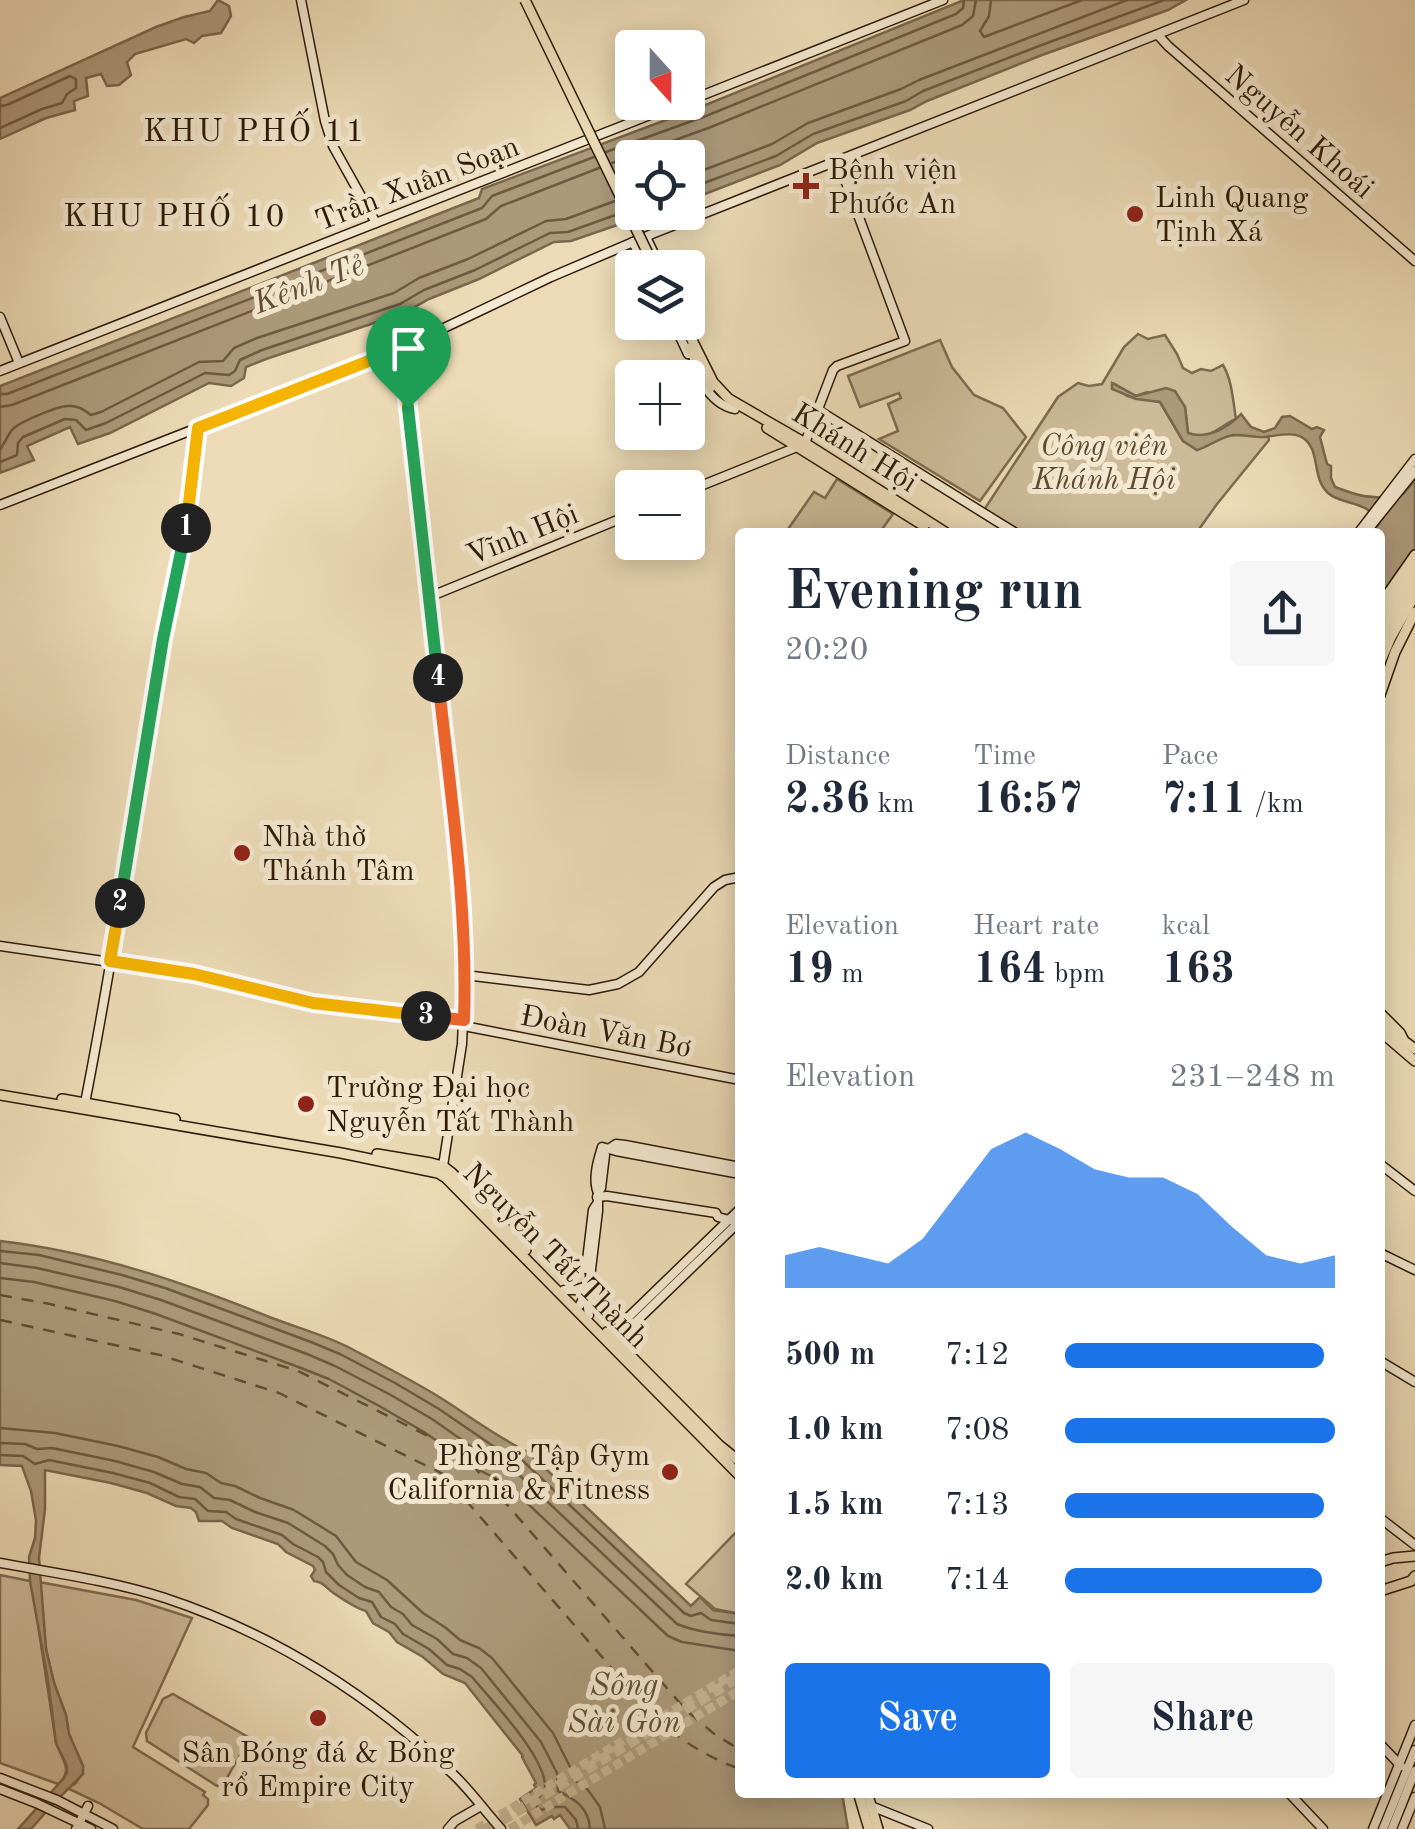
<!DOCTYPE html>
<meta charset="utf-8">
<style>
body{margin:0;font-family:"Old Standard TT",serif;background:#f6f6f7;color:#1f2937;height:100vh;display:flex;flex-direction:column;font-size:38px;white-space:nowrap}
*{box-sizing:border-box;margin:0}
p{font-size:32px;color:#747a83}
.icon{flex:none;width:55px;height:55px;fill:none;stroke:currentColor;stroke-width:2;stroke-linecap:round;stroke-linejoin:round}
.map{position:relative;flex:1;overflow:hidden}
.side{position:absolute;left:735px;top:528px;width:650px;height:1270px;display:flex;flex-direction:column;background:#fff;border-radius:10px;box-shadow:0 5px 25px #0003}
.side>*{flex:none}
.needle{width:65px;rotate:159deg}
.tools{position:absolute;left:615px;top:30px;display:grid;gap:20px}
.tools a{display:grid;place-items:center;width:90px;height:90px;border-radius:10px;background:#fff;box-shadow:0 5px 25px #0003;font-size:50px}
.pin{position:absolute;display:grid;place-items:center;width:85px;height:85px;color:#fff;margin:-102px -42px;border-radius:50% 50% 50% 0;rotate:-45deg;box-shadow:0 0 10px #0007}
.pin .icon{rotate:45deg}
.km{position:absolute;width:50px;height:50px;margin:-25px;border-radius:50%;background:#222;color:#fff;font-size:28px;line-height:50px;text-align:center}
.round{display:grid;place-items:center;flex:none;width:105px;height:105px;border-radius:10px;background:#f6f6f7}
.head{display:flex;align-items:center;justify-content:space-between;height:170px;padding:0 50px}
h1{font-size:55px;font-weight:800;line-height:75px}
.figures{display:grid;grid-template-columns:repeat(3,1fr);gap:15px;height:170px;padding:10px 50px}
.figures div{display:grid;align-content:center}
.figures b{font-size:42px;font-weight:800}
.figures small{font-size:28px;font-weight:400}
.figures p{font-size:28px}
.chart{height:280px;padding:20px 50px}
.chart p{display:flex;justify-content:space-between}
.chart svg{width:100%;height:180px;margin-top:10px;fill:#1a73e8;opacity:.7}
.primary-button{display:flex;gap:20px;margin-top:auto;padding:20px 50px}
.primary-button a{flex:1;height:115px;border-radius:10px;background:#1a73e8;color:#fff;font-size:40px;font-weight:800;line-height:115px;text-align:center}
.primary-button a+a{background:#f6f6f7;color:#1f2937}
ul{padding:0 50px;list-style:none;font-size:32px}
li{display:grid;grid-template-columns:160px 120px 1fr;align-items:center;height:75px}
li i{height:25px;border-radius:12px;background:#1a73e8}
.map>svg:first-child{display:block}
.green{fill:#ccba98;stroke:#7e6a50;stroke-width:2.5}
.water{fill:#ac997a;stroke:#7a664c;stroke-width:2.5}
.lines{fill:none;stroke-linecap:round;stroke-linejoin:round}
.shore{stroke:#6e5a40;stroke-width:2.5}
.ferry{stroke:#614d35;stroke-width:2.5;stroke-dasharray:12 10;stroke-linecap:butt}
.primary-tunnel{stroke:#c6b493;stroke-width:9;stroke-dasharray:9 4.5;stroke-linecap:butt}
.highway-tunnel{stroke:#c6b493;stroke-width:11;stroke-dasharray:11 5.5;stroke-linecap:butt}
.secondary-casing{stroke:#2f1a07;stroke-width:11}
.primary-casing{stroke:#2f1a07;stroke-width:12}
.highway-casing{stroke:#2f1a07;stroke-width:15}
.secondary{stroke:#f3e8d0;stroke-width:8}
.primary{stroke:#ecdbb6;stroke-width:9}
.highway{stroke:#ecdbb6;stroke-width:11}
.primary-bridge-casing{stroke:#2f1a07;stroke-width:12;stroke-linecap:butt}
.primary-bridge{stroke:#ecdbb6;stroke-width:9}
.split-1-casing{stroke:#fff;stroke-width:20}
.split-2-casing{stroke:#fff;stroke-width:20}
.split-3-casing{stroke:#fff;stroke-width:20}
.split-4-casing{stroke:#fff;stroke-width:20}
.split-5-casing{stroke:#fff;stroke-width:20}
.split-1{stroke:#f5b400;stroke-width:12}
.split-2{stroke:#22a559;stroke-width:12}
.split-3{stroke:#f5b400;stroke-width:12}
.split-4{stroke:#f0652b;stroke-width:12}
.split-5{stroke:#22a559;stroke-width:12}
.poi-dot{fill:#8f2418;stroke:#f3e8d0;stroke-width:4}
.labels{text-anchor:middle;stroke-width:10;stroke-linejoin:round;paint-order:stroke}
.street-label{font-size:30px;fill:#2f1a07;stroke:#f3e8d0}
.poi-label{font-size:30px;fill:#2f1a07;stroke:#f3e8d0;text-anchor:start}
.park-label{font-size:30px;font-style:italic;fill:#5e4a32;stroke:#f3e8d0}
.neighbourhood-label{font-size:32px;letter-spacing:2.5px;fill:#2f1a07;stroke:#f3e8d0}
.water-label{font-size:32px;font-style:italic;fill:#614d35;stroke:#f3e8d0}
</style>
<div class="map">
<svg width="1415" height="1829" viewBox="0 0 1415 1829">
<rect width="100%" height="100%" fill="#ecdbb6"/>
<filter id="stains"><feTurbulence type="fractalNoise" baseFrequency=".002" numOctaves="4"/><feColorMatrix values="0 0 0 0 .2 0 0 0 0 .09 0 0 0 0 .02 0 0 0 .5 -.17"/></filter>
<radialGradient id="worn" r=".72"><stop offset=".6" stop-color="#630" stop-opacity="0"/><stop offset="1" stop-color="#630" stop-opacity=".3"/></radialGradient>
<!-- green -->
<g class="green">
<path d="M1138,334L1148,339L1165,335L1177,354L1183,368L1192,373L1201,369L1211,371L1223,365C1232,380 1233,401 1236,419C1219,426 1209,442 1188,433L1185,407L1147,392L1136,396L1113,383L1127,396L1160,402L1183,441L1232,435L1268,436L1269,440L1217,504L1197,532H1023L984,510L1058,397L1078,383L1089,386L1102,384L1124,347Z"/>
<path d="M940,340L952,367L974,395L1003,408L1026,437L980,501L879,439L898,431L888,404L901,398L899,393L860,407L848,376Z"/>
<path d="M837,479L893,514L880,532H786L814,492L825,498Z"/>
<path d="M740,1528V1614L715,1609L686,1584Z"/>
<path d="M0,1575L30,1581L33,1592L56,1743C62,1759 74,1771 58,1784L0,1763Z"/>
<path d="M39,1582L136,1600L192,1618L133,1747L205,1792L203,1795L208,1799V1805L189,1829H143L99,1803L67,1788L75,1784L82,1774L83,1766L69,1734L66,1715L54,1683L46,1649Z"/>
<path d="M173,1694L248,1737V1741L224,1783L217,1786L147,1741L146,1733L163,1699Z"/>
</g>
<!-- water -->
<g class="water">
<path d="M218,0L229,6L231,16L221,33L202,36L194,43L186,39L135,54L127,62L131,75L119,85L107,86L101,74L86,78L88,96L74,101L75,110L46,118L0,139V98L156,27L184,17L210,11Z"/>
<path d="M964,0H1186L1168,10L1042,55L927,101L910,110L817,143L780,165L692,199H688V158H632V212L652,213L571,241L554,242L479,279L429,299L404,313L266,359L246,367L244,378L231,386L209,383L110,433L78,444L70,427L27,446L34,460L0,473V386L479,198L482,189L703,106Z"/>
<path d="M1112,383L1136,396L1166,388L1175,391L1185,407L1188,433C1207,440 1229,427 1241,414L1251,427L1264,432L1275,428L1282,417L1290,416L1312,429L1317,427L1324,430L1320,437L1327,464L1331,466V478L1335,487C1343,490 1351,493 1359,495C1371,498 1380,496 1392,500L1402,495L1415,480V549L1380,597V532H1372L1379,524C1369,499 1342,506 1328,493C1315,481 1318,463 1312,449C1303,428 1283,435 1265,437C1254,438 1244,434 1233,435C1221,437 1209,446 1197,450L1183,441L1160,402L1136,399L1112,389Z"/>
<path d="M0,1241C95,1252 183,1282 272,1318C298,1328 325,1335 350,1348C382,1365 414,1381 444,1400C472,1418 498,1438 528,1452L691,1606L700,1597L713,1610L740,1614V1792L842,1793L848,1829H570L560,1815L554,1819L552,1816L536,1825L520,1799L536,1788L534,1785L536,1783L522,1757L523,1756L465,1683L443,1674L423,1657L397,1642L389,1632L373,1623L366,1611C355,1608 345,1601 335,1594C325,1588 326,1583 314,1581L311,1576L315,1570L313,1566L286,1552L278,1544L232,1528L222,1521H199L196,1512L191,1508L176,1506L147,1493L111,1483L45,1470V1509L39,1558L46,1649L54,1683L66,1715L69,1734L83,1766V1774L52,1805L31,1829H18L64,1778L67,1773V1766L56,1743L48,1680L30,1581L29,1557L35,1538L36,1520L31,1491L22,1466L0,1465Z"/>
</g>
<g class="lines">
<!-- shore -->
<g class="shore">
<path d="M991,0L989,16L980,31L984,37L1082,0"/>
<path d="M0,106L7,105L70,76L76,79V88L67,94L62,103L42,109L0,128"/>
<path d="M606,152L706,116L956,14L963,8L964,0"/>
<path d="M612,163L711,127L962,25L973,16L976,0"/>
<path d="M688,176L772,144L808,123L901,89L919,80L1127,0"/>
<path d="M688,189L776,156L813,134L906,101L923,91L1039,46L1164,0"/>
<path d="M0,394H7L482,208L492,196L594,157"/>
<path d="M0,407L12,405L486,219L501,206L599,168"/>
<path d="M0,449C6,443 7,434 14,428C22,421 58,406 68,406C78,405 84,410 91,415L101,412L199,362L223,361L234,348L257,338L394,293L419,278L468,259L546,221L566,219L615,201"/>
<path d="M0,462L17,455L18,443L23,437L65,419L76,420L86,430L106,423L205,373L229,375L235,371L240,360L262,350L400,304L424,290L475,270L550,233L568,232L621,213"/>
<path d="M0,1251L39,1255L122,1275L165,1288L311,1342L340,1354L395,1383L439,1409L496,1448L523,1461L684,1613L691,1616L701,1613L711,1620L740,1624"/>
<path d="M0,1263L37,1268L119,1287L161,1300L307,1354L335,1366L389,1394L432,1419L489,1459L516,1472L677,1624C693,1631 721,1635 740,1636"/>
<path d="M0,1278L34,1282L115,1301L156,1314L301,1368L329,1379L381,1407L424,1432L481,1471L507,1484L668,1636L682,1642L740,1651"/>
<path d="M0,1428L55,1433L118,1446L158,1457L186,1469L206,1473L221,1483L235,1486L260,1498L294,1510L336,1536L356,1562L387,1580L423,1613L446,1628L460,1640L479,1648L492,1658L553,1733L570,1767L574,1780L588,1790L600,1807L605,1829"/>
<path d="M0,1443L25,1444L37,1449L52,1448L115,1461L154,1472L182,1484L200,1487L214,1498L230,1500L255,1512L288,1523L325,1546L333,1554L338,1565L347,1575L365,1587L379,1592L391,1607L403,1614L412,1625L437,1639L453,1654L467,1658L481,1668L541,1742L557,1773L558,1791C575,1799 589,1808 590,1829"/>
<path d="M0,1455L23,1456L35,1464L49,1460L113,1473L150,1483L179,1497L195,1499L208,1511L226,1512L236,1519L282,1535L293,1544L318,1557L323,1562L326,1572L339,1585L359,1598L372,1602L381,1617L395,1624L403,1634L429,1649L447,1665L460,1669L472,1677C492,1701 549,1760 545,1790L536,1801L537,1807L541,1810L550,1807H565L576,1820L578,1829"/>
</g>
<!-- ferry -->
<g class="ferry">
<path d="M0,1295L50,1304L179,1334L298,1371L462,1453L686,1710L713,1733L740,1750"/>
<path d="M0,1320L160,1355L279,1393L443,1474L656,1719C682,1741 707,1757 740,1769"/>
</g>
<!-- primary-tunnel -->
<g class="primary-tunnel">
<path d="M477,1829L740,1670"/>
<path d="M510,1829L740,1690"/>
</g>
<!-- highway-tunnel -->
<path class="highway-tunnel" d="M487,1829L740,1676"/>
<defs>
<g id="secondary">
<path d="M301,0L325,121L333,146L376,223"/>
<path d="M1158,35L1168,46L1415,261"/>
<path d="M688,101L943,0"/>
<path d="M646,237L661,268"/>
<path d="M633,242L645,268"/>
<path d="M0,317L19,363"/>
<path d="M673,322L688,354"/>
<path d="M402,348L449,777L465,975L462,1044L443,1166"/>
<path d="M0,371L683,102"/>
<path d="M704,385C711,397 722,407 735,409"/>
<path d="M818,410L1014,532"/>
<path d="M805,443L833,370L837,366L905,341L838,161"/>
<path d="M688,491L797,447"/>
<path d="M0,505L402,348L551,277L652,234L1244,0"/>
<path d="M1359,532L1415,459"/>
<path d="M1366,532L1415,471"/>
<path d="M429,597L632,514"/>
<path d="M0,946L193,974L252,987L284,998L313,1003L464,1020"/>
<path d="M465,975L589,990L618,984L639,972L714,887L725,880L740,877"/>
<path d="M464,1026L740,1080"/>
<path d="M85,1103C114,956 135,808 160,660C172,583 194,506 198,428"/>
<path d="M610,1148L616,1144L625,1145L740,1167"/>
<path d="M1380,1164L1415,1191"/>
<path d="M598,1193C592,1179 598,1160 602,1147L616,1151L740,1174"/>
<path d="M597,1197L607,1196L716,1213L718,1217L733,1221"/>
<path d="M1380,1253L1415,1270"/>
<path d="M586,1269L593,1210L596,1205"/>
<path d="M564,1290H575L584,1287"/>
<path d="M586,1295L589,1315"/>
<path d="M580,1305L589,1286L598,1211V1193L601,1188L605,1155L602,1151"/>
<path d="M610,1335L740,1209"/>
<path d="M616,1341L740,1221"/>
<path d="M1380,1361L1415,1382"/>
<path d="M1380,1518L1415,1545"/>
<path d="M0,1563C55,1573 112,1581 165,1598C274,1634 374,1697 456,1777C472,1793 486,1812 501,1829"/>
<path d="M1380,1744L1401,1766"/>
<path d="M0,1778L57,1800L113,1829"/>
<path d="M0,1789L36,1803L91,1829"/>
<path d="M1288,1792L1323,1829"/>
<path d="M871,1806L928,1829"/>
<path d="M76,1829L88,1806"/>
<path d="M448,1829L455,1821L481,1806"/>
<path d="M1373,1829L1415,1725"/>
<path d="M1383,1829L1415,1750"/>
<path d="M1392,1829L1415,1771"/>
<path d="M1402,1829L1415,1797"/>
</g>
<g id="primary">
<path d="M683,322L713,382L729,399L805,443L945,532"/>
<path d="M689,348L710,388"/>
<path d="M767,428L924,526"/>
<path d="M1380,605L1415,555"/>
<path d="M1380,619L1392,598L1415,566"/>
<path d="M1380,695L1395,652L1415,612"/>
<path d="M1380,1013L1400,1033L1403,1039"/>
<path d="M1380,1023L1415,1049"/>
<path d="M1380,1031L1415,1061"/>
<path d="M0,1095L341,1153L438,1173L446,1178L740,1476"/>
<path d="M62,1099L175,1119"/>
<path d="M377,1154L431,1163L443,1166L452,1173L526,1250"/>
<path d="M607,1332L719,1445L740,1462"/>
<path d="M1380,1562L1393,1558L1415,1556"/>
<path d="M1380,1591L1411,1581L1415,1576"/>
<path d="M858,1792L869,1829"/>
<path d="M867,1792L878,1829"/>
</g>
<g id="highway">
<path d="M1380,635L1415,577"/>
<path d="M1380,660L1390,637L1415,593"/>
</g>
</defs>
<!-- secondary casing -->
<use href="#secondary" class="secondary-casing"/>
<!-- primary casing -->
<use href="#primary" class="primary-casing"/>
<!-- highway casing -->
<use href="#highway" class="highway-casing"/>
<!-- secondary -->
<use href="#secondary" class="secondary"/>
<!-- primary -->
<use href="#primary" class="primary"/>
<!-- highway -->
<use href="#highway" class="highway"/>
<defs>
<path id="primary-bridge" d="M525,0L655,268"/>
</defs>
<!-- primary-bridge casing -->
<use href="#primary-bridge" class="primary-bridge-casing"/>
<!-- primary-bridge -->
<use href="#primary-bridge" class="primary-bridge"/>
</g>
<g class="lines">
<defs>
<path id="split-1" d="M186,528L198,428L402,348L408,408"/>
<path id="split-2" d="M120,903L163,639L186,528"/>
<path id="split-3" d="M120,903L110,961L194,974L313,1003L426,1016"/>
<path id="split-4" d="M426,1016L464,1020C468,906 450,791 438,678"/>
<path id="split-5" d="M408,408L438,678"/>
</defs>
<!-- split-1 casing -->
<use href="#split-1" class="split-1-casing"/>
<!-- split-2 casing -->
<use href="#split-2" class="split-2-casing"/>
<!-- split-3 casing -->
<use href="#split-3" class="split-3-casing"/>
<!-- split-4 casing -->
<use href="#split-4" class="split-4-casing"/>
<!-- split-5 casing -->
<use href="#split-5" class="split-5-casing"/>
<!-- split-1 -->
<use href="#split-1" class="split-1"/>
<!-- split-2 -->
<use href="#split-2" class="split-2"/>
<!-- split-3 -->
<use href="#split-3" class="split-3"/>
<!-- split-4 -->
<use href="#split-4" class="split-4"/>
<!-- split-5 -->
<use href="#split-5" class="split-5"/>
</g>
<!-- markers -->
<g class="poi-dot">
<path d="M801 171h10v10h10v10h-10v10h-10v-10h-10v-10h10z"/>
<circle cx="1135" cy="214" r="10"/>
<circle cx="242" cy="853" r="10"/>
<circle cx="306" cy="1104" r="10"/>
<circle cx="670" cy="1472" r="10"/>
<circle cx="318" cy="1718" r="10"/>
</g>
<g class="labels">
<!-- street labels -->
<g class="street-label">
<text transform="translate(1300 131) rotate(41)" y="10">Nguyễn Khoái</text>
<text transform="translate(417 183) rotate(-21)" y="10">Trần Xuân Soạn</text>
<text transform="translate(855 447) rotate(32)" y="10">Khánh Hội</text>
<text transform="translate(522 534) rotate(-22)" y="10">Vĩnh Hội</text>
<text transform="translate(606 1031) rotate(11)" y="10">Đoàn Văn Bơ</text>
<text transform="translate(556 1255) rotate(45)" y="10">Nguyễn Tất Thành</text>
</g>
<!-- poi labels -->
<g class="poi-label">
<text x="828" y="179">Bệnh viện<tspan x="828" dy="34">Phước An</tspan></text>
<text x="1155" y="207">Linh Quang<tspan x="1155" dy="34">Tịnh Xá</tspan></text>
<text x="262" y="846">Nhà thờ<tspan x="262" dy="34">Thánh Tâm</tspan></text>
<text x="326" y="1097">Trường Đại học<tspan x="326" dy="34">Nguyễn Tất Thành</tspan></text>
<text x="650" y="1465" text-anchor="end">Phòng Tập Gym<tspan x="650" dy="34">California &amp; Fitness</tspan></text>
<text x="318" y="1762" text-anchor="middle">Sân Bóng đá &amp; Bóng<tspan x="318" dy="34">rổ Empire City</tspan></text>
</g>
<!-- park labels -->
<g class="park-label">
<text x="1104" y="455">Công viên<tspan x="1104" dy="34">Khánh Hội</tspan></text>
</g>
<!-- neighbourhood labels -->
<g class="neighbourhood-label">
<text x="255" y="141">KHU PHỐ 11</text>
<text x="175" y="226">KHU PHỐ 10</text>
</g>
<!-- water labels -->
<g class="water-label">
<text transform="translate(308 283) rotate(-21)" y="11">Kênh Tẻ</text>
<text x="624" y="1695">Sông<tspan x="624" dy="37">Sài Gòn</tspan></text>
</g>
</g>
<rect width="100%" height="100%" filter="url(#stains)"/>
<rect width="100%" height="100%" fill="url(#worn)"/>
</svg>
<div class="tools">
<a><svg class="needle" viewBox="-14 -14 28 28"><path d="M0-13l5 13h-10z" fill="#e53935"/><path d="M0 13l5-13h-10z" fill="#747a83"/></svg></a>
<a><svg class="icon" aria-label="locate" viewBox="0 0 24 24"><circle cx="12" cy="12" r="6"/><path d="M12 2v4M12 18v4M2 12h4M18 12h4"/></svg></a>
<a><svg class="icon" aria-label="layers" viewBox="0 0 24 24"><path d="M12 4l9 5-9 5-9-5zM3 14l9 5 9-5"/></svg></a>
<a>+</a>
<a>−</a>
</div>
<div class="pin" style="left:408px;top:408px;background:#1e9e55"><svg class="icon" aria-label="arrive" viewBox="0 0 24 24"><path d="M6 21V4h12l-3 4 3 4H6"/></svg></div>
<b class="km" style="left:186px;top:528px">1</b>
<b class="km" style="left:120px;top:903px">2</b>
<b class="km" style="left:426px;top:1016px">3</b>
<b class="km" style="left:438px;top:678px">4</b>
<section class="side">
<div class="head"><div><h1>Evening run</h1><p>20:20</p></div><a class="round"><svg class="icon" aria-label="share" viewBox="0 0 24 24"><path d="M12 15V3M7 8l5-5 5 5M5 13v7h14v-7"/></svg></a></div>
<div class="figures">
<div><p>Distance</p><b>2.36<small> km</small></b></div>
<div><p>Time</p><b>16:57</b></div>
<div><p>Pace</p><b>7:11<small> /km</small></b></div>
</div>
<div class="figures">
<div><p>Elevation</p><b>19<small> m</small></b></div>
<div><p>Heart rate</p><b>164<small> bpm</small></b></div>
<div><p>kcal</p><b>163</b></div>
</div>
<div class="chart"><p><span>Elevation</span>231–248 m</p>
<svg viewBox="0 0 160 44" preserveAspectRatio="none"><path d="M0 44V36L10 34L20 36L30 38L40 32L50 21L60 10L70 6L80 10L90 15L100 17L110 17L120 21L130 29L140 36L150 38L160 36V44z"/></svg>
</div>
<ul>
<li><b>500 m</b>7:12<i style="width:96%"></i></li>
<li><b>1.0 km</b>7:08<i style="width:100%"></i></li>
<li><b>1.5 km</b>7:13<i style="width:96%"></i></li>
<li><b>2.0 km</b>7:14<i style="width:95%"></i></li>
</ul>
<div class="primary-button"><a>Save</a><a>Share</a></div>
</section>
</div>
